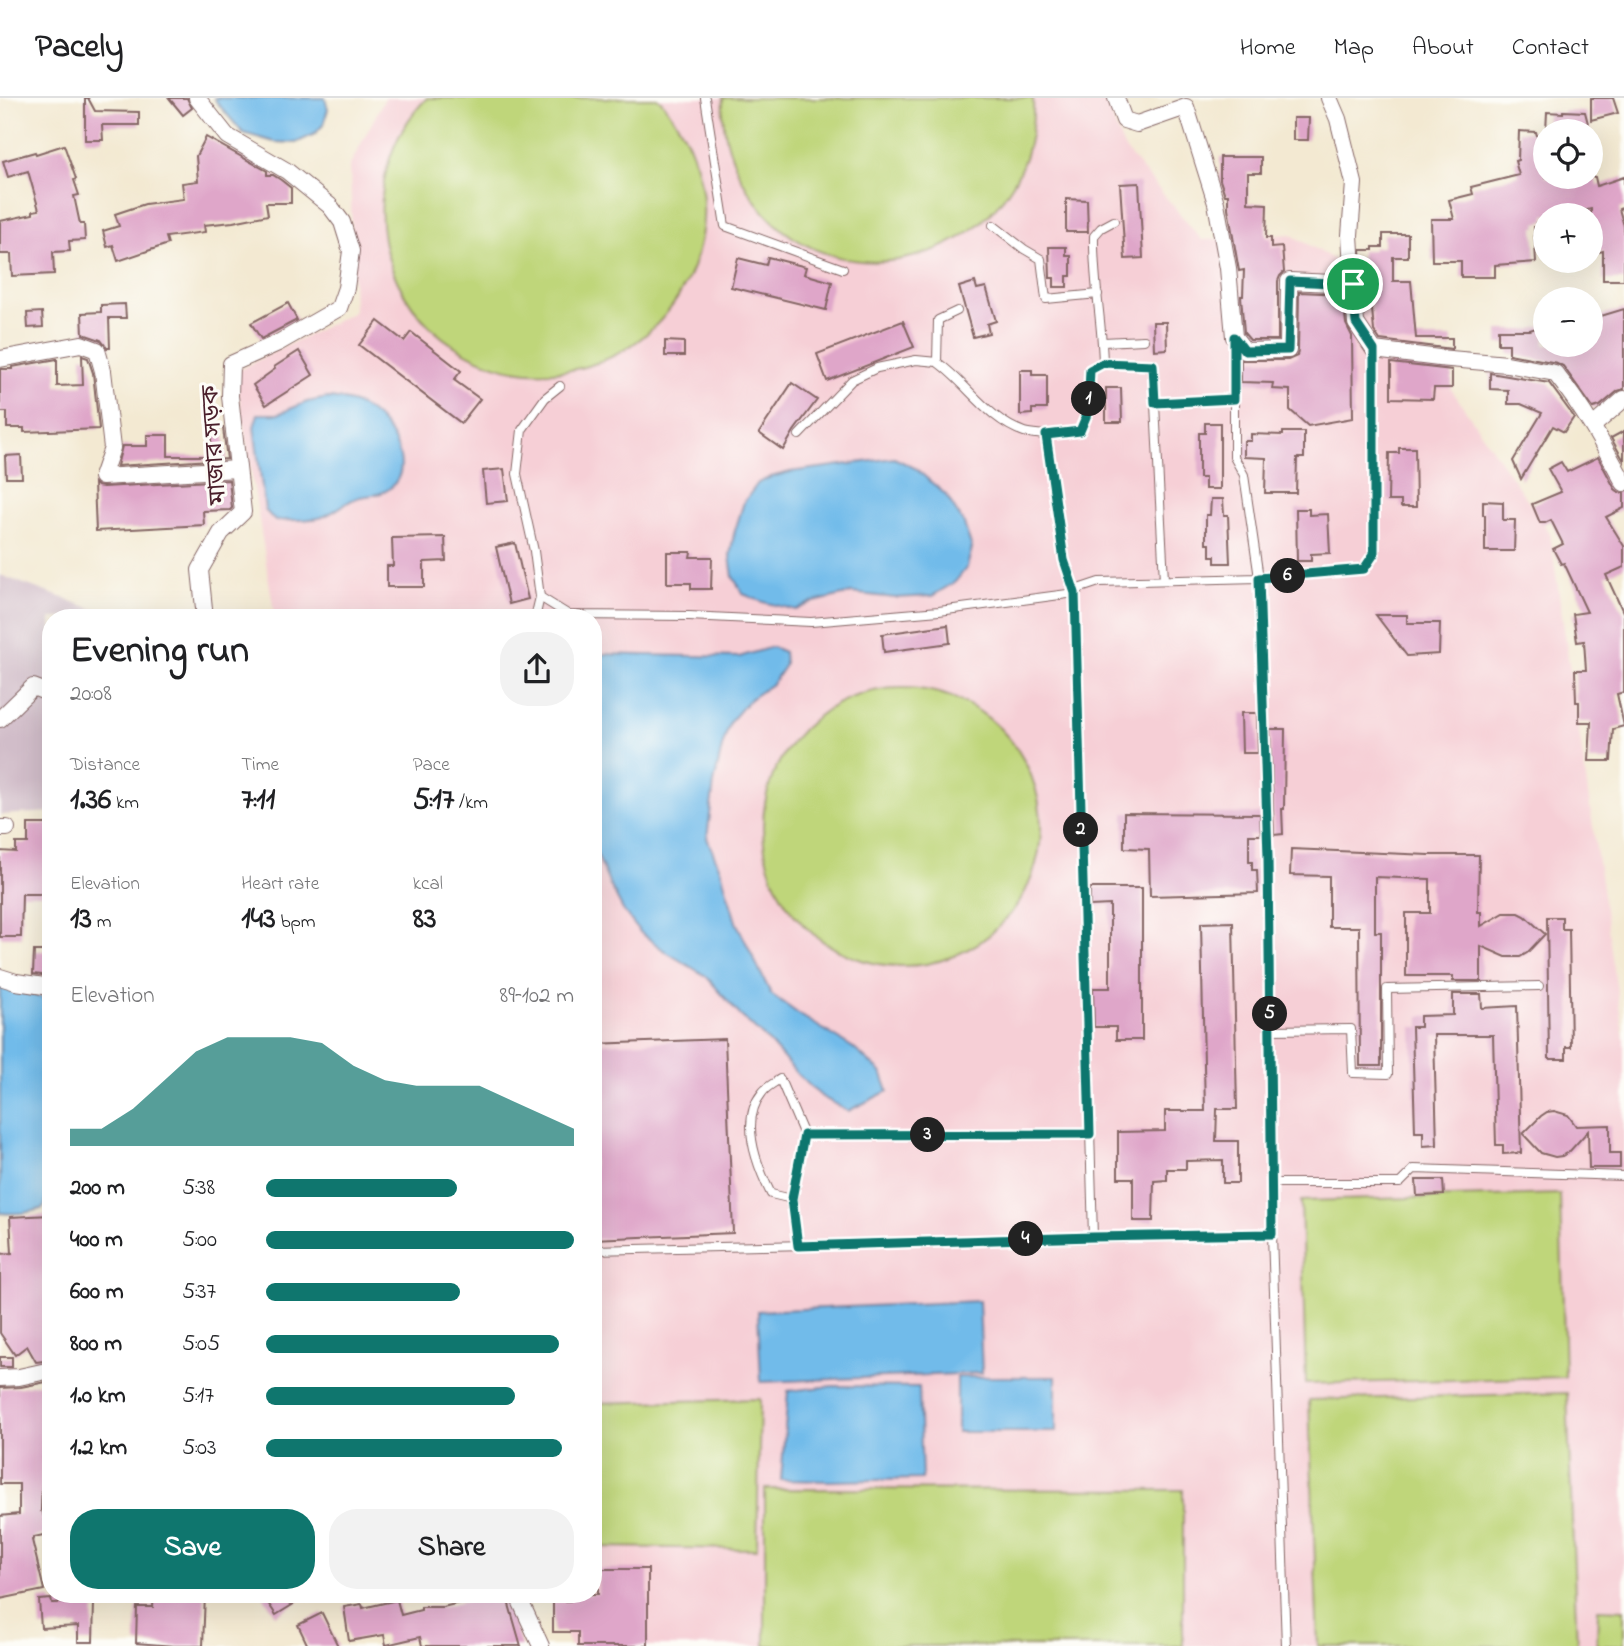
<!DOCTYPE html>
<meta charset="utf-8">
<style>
body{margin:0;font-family:"Indie Flower","Noto Sans Bengali",sans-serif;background:#f2f2f2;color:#202124;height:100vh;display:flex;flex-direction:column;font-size:26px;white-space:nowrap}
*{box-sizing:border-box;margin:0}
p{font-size:23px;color:#757577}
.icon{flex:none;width:38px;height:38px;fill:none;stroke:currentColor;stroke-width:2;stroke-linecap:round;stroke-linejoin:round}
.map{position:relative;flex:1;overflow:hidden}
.details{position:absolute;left:42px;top:511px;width:560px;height:994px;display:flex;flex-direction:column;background:#fff;border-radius:28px;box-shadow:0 7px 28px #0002}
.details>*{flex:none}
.fabs{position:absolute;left:1533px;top:21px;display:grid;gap:14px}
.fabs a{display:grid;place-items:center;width:70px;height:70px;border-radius:50%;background:#fff;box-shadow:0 7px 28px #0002;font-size:35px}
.pin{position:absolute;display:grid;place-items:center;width:60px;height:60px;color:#fff;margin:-30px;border:4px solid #fff;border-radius:50%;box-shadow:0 2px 7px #0007}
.km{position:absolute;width:35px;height:35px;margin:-18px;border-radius:50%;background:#222;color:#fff;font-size:19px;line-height:35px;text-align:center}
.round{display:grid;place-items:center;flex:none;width:74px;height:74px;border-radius:28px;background:#f2f2f2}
.headline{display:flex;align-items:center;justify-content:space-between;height:119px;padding:0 28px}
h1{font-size:38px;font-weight:700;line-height:52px}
.figures{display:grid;grid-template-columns:repeat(3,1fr);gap:10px;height:119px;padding:7px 28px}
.figures div{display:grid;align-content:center}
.figures b{font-size:30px;font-weight:700}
.figures small{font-size:19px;font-weight:400}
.figures p{font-size:19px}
.chart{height:196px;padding:14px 28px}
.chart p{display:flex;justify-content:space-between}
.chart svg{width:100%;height:126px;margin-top:7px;fill:#0f766e;opacity:.7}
.cta{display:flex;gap:14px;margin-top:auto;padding:14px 28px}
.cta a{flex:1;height:80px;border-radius:28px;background:#0f766e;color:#fff;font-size:28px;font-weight:700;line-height:80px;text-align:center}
.cta a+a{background:#f2f2f2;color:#202124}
ul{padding:0 28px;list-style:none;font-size:23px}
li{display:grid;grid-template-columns:112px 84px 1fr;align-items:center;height:52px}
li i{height:18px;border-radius:9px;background:#0f766e}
header{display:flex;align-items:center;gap:42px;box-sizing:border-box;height:98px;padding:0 35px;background:#fff;border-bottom:2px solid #e0e0e0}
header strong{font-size:33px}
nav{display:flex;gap:38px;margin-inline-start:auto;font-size:24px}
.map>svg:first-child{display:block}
.built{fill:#f6cfd6}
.industrial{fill:#d1bdc9}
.green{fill:#bfd67a;stroke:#847a52;stroke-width:2}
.water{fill:#71bbea;stroke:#5e6d8a;stroke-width:2}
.building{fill:#dfa6c9}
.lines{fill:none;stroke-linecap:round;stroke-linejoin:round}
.lane-casing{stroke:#856665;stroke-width:10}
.street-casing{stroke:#856665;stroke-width:18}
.lane{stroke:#fff;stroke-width:8}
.street{stroke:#fff;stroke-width:16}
.route-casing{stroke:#fff;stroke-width:14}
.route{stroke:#0f766e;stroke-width:9}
.labels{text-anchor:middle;stroke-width:6;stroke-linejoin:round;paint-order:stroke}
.street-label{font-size:24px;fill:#4a1f2b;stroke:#fdfcf7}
</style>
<header>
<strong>Pacely</strong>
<nav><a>Home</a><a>Map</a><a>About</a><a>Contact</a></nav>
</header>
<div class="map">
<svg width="1624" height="1548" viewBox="0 0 1624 1548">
<rect width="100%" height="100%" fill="#fdfcf7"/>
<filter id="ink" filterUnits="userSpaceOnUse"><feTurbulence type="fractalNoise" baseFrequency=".0143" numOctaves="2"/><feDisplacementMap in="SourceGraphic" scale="14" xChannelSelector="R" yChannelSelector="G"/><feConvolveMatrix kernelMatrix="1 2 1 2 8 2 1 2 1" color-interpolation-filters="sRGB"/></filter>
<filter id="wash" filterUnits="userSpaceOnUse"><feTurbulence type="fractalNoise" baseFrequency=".00686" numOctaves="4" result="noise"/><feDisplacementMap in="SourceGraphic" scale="28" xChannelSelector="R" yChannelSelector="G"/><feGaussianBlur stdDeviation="1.57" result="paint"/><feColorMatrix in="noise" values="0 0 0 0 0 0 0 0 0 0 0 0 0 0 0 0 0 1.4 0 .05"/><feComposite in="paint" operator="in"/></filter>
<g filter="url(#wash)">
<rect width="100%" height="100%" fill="#f3e9d2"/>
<!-- built -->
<path class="built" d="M385,0H1104L1124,50L1202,142L1290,136L1381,189L1550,435L1624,941V1548H570L547,1496H593V520H275L235,274L354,214L350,67Z"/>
<!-- industrial -->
<path class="industrial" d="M0,477L90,510L127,520H51V714L0,717Z"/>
<!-- green -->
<g class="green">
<path d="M427,0H657L662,4C674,20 685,35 692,54C732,155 661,267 553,274C513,277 475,264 443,240C412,216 391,181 384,142C375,91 390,37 427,0Z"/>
<path d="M723,0H1033C1041,158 831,226 748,92C731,64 721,32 723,0Z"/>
<circle cx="902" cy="729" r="139"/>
<path d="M1560,1096L1565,1279L1306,1286L1301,1103Z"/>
<path d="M1567,1295L1577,1548H1318L1309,1302Z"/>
<path d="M760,1301L757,1451L593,1449V1305Z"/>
<path d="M765,1391L1183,1392V1548H765Z"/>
<path d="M1598,1511L1624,1512V1548H1597Z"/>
</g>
<!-- water -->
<g class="water">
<path d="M214,0H325L328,11L323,27L315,36L296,45L274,44L243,35L217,5Z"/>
<path d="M328,300C343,301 357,304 369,313C391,329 416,369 389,391C380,398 367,397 357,400C344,404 333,417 319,420C306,423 289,421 275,423L265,412L254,329L258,316H278L307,304Z"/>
<path d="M894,360L915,370L946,397L964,426L972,450L967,469L955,484L932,498L895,500L851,495L810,505L796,512L763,504L743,496L733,479L730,458L734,436L744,404L758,385L771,379L790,374Z"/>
<path d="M772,549L784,554L785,567L772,586L750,601L730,624L722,649L714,685L707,740L721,773L736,824L771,896L800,917L852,949L881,974L888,993L848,1013L822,999L798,977L770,945L740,917L706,878L666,854L640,834L623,812L609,785L593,747V558L597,556L739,559Z"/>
<path d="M0,888L51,902V1054C46,1067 49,1105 44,1109C41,1112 37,1112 34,1113C22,1116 11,1116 0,1115Z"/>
<path d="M979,1203L982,1275L761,1284L758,1213Z"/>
<rect x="957" y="1279" width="99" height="55"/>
<path d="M833,1288L919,1289L922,1381L829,1383L781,1382L788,1293Z"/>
</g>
<g id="blocks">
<!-- building -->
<g class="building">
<path d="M85,0H88L95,13L139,14V27H102L103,42H85Z"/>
<path d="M169,0H187L192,10L183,17Z"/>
<path d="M1591,0H1613L1618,15L1591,22Z"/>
<path d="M1563,13L1585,14L1590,33H1546L1547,14L1563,15Z"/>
<path d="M1293,20H1309L1308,42H1293Z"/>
<path d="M1519,33L1536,34L1545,67V79H1595L1597,88L1624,79V109L1619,111L1624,128V182H1603V153L1591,156V111L1568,117H1545V123L1536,125L1537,129H1534L1536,164L1495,167V179H1461V163H1432L1431,121H1454L1449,102L1473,96L1471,89L1519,77L1515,63L1518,62Z"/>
<path d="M206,39L267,73V77H273L281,82L291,90V105H266L268,117L233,124L204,127L205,134L166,139L168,146L118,163L113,147L107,149L103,133L119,128L115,116L145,106L184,101L182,85L198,83L196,58Z"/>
<path d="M64,47L76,81L74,82L79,97L74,98L80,126H84L85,142L69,143L70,153L53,154L54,176L12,178L11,156H0V123L33,116V113L39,112L28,73L8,79L3,63L35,54L36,56Z"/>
<path d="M1220,59H1261V75H1248V105L1267,106L1266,140H1271V150L1282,149L1284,174L1280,178L1278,183V242H1250L1244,235L1241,198H1243L1244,172L1239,173L1228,110V97H1225L1220,82Z"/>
<path d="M1139,85L1143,160L1125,161L1120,86Z"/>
<path d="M1066,101L1087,102L1088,134H1066Z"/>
<path d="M1383,136H1408V159H1393V183H1411L1416,240H1452V251L1380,242L1374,233L1368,167L1362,168L1361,152H1373V149H1383Z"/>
<path d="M1049,149H1066V158H1071V178H1067V189H1054V180H1050Z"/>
<path d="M768,159L806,169L804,176L832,184L826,212L731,189L738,160L766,167Z"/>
<path d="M975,184L977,191L986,189L996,223L987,226L989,235L973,239L959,189Z"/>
<path d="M1299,194L1343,196L1346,226L1352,238L1353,320L1308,328L1290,312V292L1272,291L1273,285L1241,284V262H1288L1297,258L1298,252Z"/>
<path d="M288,205L297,222L261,241L251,225Z"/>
<path d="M125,206L126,220H109L110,250H107L101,242L83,236L82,215L101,214V207Z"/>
<path d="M1624,211V291L1618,293L1600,308L1593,310L1563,268L1557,265L1509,256V246H1498V232H1530L1545,227V247H1591V221Z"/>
<path d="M42,214L43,229L28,230L27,215Z"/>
<path d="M378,223L404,243L411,234L461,273L454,282L480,301L461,325L359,247Z"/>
<path d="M903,223L914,249L827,283L817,256Z"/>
<path d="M1153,224H1166L1167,251L1154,252Z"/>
<path d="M665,243L684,244V258H665Z"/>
<path d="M299,253L313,277L266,307L253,287L275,271L274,269Z"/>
<path d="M82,258L88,260L93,275L99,331L24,334V330H7V314H0V271H12V269L57,261V288L83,287Z"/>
<path d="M1391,265L1452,272V290H1434L1433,301L1391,300Z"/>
<path d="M1020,272H1032V277H1047V311H1032V316L1020,317Z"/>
<path d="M1490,275L1549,285L1574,319L1564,334L1553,328L1521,381L1513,363L1542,315L1521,306H1508V292L1490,291Z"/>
<path d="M792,285L817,302L794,333L783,352L759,335Z"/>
<path d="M1106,290H1121L1122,324H1106Z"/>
<path d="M1205,325H1220V391H1205V380H1199V335H1205Z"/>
<path d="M211,330H223L227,361L117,368L122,348H147V337H168V358H211Z"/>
<path d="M1624,333V363L1611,340Z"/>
<path d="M1283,334H1304V360H1297L1296,395H1265L1266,360L1244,359V343H1251V336L1283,337Z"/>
<path d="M1399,350H1415L1416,409H1401V403H1388L1389,355H1399Z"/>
<path d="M21,357L22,380H6L5,358Z"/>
<path d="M1598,359L1615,391L1619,394L1624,395V410L1606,419L1624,448V469L1606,477L1624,516V594L1617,596L1624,628L1613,631L1611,663H1589L1591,624H1579V604H1576L1575,572H1586L1584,543L1577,544L1573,516L1587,514L1564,465L1561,466L1553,451L1563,446L1551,422L1545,425H1540L1532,406L1561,394L1548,371L1561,364L1567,374Z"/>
<path d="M504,371L508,403L486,405L483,373Z"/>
<path d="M229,382L232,410L230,412L203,413L204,427L96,433L94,385L97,388L103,389Z"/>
<path d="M1211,401H1223L1224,417H1228L1230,465H1215V458H1210V446H1206V417H1210Z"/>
<path d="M1483,403L1503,404V422H1515L1514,453H1485V417H1483Z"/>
<path d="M1296,411H1309V417L1328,416L1330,455L1311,456V463H1297Z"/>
<path d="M445,439L446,463L424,464V489H387V468H393L392,440Z"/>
<path d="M515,445L528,501L509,506L496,449Z"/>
<path d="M667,454H691L690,459H712L711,491H691V485H667Z"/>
<path d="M1376,517H1407V525H1440L1439,556L1407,558Z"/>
<path d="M948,527L950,545L884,554L882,536Z"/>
<path d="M1241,615H1257L1258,655H1242Z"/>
<path d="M1270,631H1285L1284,711H1282L1283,736L1274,737Z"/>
<path d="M1124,715L1260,716L1261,737H1249V764H1252V772H1257L1258,795L1150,798L1149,751L1124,750Z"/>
<path d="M28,726H51V796H22L21,839H0V753L16,754V745H28Z"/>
<path d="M1291,751L1429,757H1479L1478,814H1481V828L1504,815H1519L1525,818L1545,836L1527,855L1520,859H1506L1481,848V883H1453V878H1406V815H1430V781L1375,779V834H1381V968H1360L1359,829H1329V778L1290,777Z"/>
<path d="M1090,790H1142V942H1116V929H1094L1093,890H1110V807L1090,808Z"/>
<path d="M1547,819H1562V831H1569L1571,949H1566V961H1549Z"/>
<path d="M1233,824L1237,1011H1217L1216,1043H1238V1085H1223V1062L1186,1063V1071H1167V1082L1154,1083L1153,1123H1133V1080H1118V1034L1165,1033V1013H1205L1201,825Z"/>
<path d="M34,853H51V878L33,876Z"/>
<path d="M1453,896H1481L1482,910L1517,908L1521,1055L1503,1056V1047H1496L1493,937H1434L1437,1047L1423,1048V1034H1415L1412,929H1420V918L1453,917Z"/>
<path d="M725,941L733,1135L593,1141V946Z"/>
<path d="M1554,1013L1568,1017L1576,1028L1610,1027V1055H1620V1070H1589L1588,1033L1569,1054L1562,1058L1555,1059L1541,1055L1523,1036L1541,1018L1547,1014Z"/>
<path d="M1416,1082H1443L1444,1097L1417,1098Z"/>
<path d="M51,1117V1262L36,1264L27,1248L15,1257L0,1235V1156L12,1155L10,1119Z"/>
<rect x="0" y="1259" width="12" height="10"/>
<path d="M51,1283V1296H49L48,1332H51V1358H43L41,1412L42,1411L48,1436L34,1439V1441L32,1442L44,1492L0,1501V1418L19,1416V1386H0V1290L21,1289Z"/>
<path d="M598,1471H648V1548H578V1534H553V1503H570V1496H598Z"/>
<path d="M154,1496H205L203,1548H174L136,1545L137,1509H153Z"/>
<path d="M262,1496H310L276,1517Z"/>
<path d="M473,1496H506L521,1548H422L420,1539L386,1547L384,1537L349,1543L344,1509L362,1506L363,1510L397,1502L401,1517L421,1512V1509H443L475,1501Z"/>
<path d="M51,1501L52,1505L94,1504L93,1544H78V1528L41,1530L39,1502Z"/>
<path d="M322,1515L338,1548H308L298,1527Z"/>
</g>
</g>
</g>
<g filter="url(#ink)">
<use href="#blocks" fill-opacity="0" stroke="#856665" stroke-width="2"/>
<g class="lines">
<defs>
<g id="lane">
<path d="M705,0L725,128L843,171"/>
<path d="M993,127L1024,151L1041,161L1046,201L1098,196"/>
<path d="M1234,242V359L1244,377L1259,480L1268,759L1272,1136L1286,1548"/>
<path d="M1103,244L1144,242"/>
<path d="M1103,265L1153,267L1164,482"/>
<path d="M560,288L545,300L522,332L517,376L534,453L540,499L569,517L689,518L811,524L939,513L1075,495L1064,462L1046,337C1039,336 1030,336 1024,334C987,321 967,285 937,264L938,222L957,213"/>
<path d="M1155,305L1234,301"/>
<path d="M799,337L852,282L877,270L916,262L937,264"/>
<path d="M1046,337L1080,333L1088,314L1090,272L1103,265C1102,223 1093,180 1094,138L1101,130L1114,123"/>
<path d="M535,520L540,499"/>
<path d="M1270,932L1351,931L1353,975L1388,976L1387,891L1539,888"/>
<path d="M1272,1085H1400L1414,1071L1624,1078"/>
<path d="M792,1101L771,1096C757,1068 739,1023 762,995C766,989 774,985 780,981L804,1037"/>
<path d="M1093,1139L1075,495L1081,490L1099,484L1259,480L1364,471L1374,456V252"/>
<path d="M798,1148L792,1101L804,1037L1090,1036"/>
<path d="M593,1152C820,1148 1046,1140 1272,1136"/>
</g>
<g id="street">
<path d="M197,0L227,38L287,73L330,108L342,124L351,153L346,190L339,210L278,245L231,266L230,298L243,414L221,435L200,472L205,520"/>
<path d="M1116,0L1124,22L1137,26L1186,9L1216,105L1228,170L1234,239L1245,253L1288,252L1289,183L1353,186L1356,225L1374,252L1439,260L1507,266L1555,275C1584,311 1603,346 1624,385"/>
<path d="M1329,0L1338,21L1354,85L1350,137L1353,186"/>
<path d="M0,261L81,246L97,252L103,273L112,350L102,379L238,371"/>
<path d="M1593,328L1624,301"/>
<path d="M0,621L33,589L51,596"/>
<path d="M0,730H7"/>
<path d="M0,879L16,884L51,889"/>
<path d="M0,1280L19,1279L51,1272"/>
<path d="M517,1496L541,1548"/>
</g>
</defs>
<!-- lane casing -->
<use href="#lane" class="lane-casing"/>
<!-- street casing -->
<use href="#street" class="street-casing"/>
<!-- lane -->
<use href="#lane" class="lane"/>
<!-- street -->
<use href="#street" class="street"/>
</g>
</g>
<g class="lines" filter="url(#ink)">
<defs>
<path id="route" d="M1290,183L1353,186L1356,225L1374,252V456L1364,471L1259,480L1268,759L1272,1136L1093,1139L798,1148L792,1101L804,1037L1090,1036L1075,495L1064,462L1046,337L1080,333L1088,314L1090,272L1103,265L1153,267L1155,305L1234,301V239L1245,253L1288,252Z"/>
</defs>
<!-- route casing -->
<use href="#route" class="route-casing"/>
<!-- route -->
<use href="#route" class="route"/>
</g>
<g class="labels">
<!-- street labels -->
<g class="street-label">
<text transform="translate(213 347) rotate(-94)" y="8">মাজার সড়ক</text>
</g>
</g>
</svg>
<div class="fabs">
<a><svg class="icon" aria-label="locate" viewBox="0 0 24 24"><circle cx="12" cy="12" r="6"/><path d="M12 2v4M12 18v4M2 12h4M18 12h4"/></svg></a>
<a>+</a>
<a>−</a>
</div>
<div class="pin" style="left:1353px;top:186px;background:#1e9e55"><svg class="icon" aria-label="arrive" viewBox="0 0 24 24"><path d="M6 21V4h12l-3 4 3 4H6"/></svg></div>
<b class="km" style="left:1089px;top:301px">1</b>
<b class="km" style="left:1081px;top:732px">2</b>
<b class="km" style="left:928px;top:1037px">3</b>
<b class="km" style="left:1026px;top:1141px">4</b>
<b class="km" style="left:1270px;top:916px">5</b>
<b class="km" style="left:1288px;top:478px">6</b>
<section class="details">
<div class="headline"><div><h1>Evening run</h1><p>20:08</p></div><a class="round"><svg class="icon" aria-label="share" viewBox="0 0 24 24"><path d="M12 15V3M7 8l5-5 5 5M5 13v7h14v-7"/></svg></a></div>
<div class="figures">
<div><p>Distance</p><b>1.36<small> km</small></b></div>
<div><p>Time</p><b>7:11</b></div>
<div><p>Pace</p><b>5:17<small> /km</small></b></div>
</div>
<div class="figures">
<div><p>Elevation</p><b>13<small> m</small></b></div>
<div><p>Heart rate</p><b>143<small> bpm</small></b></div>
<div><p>kcal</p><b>83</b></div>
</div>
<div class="chart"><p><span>Elevation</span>89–102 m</p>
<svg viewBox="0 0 160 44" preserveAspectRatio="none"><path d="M0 44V38L10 38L20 31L30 21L40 11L50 6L60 6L70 6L80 8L90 16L100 21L110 23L120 23L130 23L140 28L150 33L160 38V44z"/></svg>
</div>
<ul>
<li><b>200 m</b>5:38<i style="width:62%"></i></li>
<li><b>400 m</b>5:00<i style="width:100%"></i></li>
<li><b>600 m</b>5:37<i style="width:63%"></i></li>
<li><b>800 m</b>5:05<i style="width:95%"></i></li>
<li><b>1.0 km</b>5:17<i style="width:81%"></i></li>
<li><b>1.2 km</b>5:03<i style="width:96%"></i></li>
</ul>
<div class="cta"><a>Save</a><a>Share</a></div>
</section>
</div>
